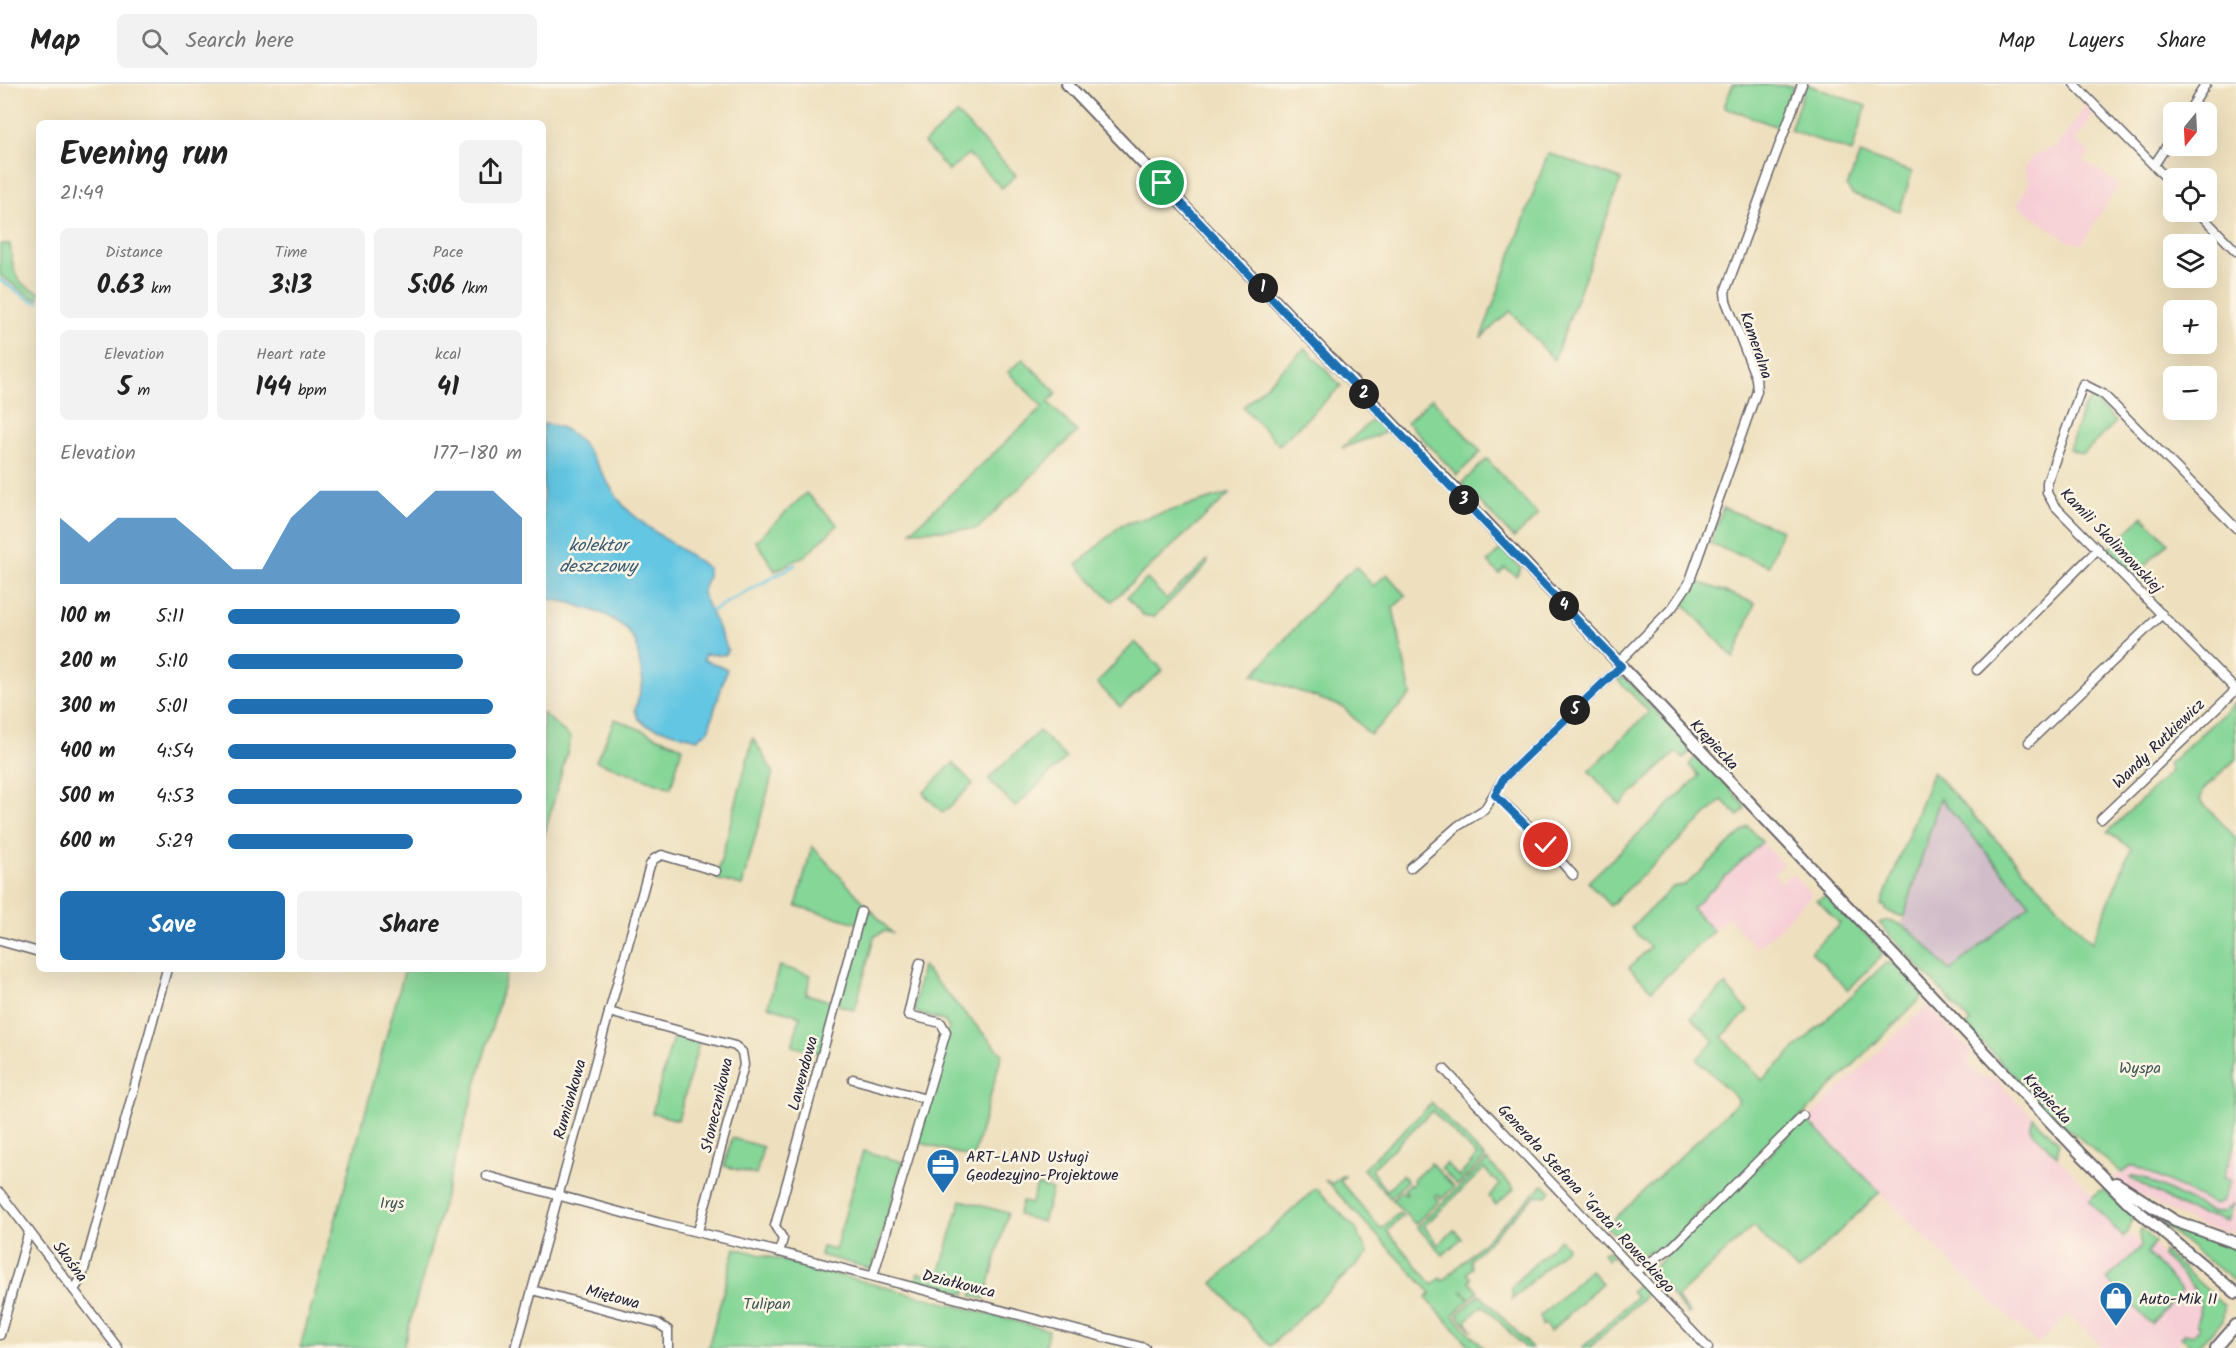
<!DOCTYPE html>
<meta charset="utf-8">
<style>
body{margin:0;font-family:Kalam,sans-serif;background:#f2f2f2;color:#222;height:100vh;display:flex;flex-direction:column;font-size:22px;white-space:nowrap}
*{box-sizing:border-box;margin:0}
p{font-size:20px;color:#767676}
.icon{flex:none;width:33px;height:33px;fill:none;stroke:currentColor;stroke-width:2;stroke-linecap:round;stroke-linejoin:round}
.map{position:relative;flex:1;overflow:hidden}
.panel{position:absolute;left:36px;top:36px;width:510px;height:852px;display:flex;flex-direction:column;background:#fff;border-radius:9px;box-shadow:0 6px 24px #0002}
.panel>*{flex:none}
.needle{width:39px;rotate:198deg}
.buttons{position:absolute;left:2163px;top:18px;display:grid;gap:12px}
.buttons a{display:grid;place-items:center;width:54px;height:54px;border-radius:9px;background:#fff;box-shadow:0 6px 24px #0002;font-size:30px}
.pin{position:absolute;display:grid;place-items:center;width:51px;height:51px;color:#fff;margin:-26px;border:3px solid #fff;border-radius:50%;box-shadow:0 2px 6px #0007}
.km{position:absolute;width:30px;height:30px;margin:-15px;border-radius:50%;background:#222;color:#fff;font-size:16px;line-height:30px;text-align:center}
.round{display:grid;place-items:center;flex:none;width:63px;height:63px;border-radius:9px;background:#f2f2f2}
.overview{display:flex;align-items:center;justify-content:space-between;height:102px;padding:0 24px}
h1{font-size:33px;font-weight:700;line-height:45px}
.figures{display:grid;grid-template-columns:repeat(3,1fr);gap:9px;height:102px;padding:6px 24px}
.figures div{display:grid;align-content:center;border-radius:9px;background:#f2f2f2;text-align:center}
.figures b{font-size:26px;font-weight:700}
.figures small{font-size:16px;font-weight:400}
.figures p{font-size:16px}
.chart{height:168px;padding:12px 24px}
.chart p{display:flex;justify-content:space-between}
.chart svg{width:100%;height:108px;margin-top:6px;fill:#1f6fb2;opacity:.7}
.action{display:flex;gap:12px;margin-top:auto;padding:12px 24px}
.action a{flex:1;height:69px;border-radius:9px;background:#1f6fb2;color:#fff;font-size:24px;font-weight:700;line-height:69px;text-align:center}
.action a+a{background:#f2f2f2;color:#222}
ul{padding:0 24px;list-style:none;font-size:20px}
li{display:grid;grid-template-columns:96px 72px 1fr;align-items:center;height:45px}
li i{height:15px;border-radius:8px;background:#1f6fb2}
header{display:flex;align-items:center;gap:36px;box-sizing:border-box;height:84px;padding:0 30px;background:#fff;border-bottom:2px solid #e0e0e0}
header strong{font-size:28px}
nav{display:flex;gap:33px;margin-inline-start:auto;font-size:21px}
.search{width:420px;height:54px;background:#f2f2f2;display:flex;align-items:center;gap:15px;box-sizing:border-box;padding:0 21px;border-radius:9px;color:#767676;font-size:22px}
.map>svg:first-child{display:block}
.built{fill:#f6cfd6}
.industrial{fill:#d1bdc9}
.green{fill:#85d697;stroke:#547c69;stroke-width:1.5}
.water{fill:#64c6e2;stroke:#43748e;stroke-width:1.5}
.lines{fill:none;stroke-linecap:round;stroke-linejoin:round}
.stream{stroke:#64c6e2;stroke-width:3}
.minor-casing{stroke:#696469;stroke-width:11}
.tertiary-casing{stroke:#696469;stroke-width:14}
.minor{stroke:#fff;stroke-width:8}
.tertiary{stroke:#fff;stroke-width:10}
.route-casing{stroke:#fff;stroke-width:12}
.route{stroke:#1f6fb2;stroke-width:8}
.labels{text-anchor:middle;stroke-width:5;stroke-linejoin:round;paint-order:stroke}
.street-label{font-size:16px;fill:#22223b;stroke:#fcf5e5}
.park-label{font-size:16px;fill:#405857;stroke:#fcf5e5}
.poi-label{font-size:16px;fill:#22223b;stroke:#fcf5e5;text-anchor:start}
.water-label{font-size:18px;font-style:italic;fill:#395b75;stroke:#fcf5e5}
</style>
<header>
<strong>Map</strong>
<div class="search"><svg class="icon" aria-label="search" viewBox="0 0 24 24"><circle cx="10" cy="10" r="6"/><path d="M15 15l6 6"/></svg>Search here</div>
<nav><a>Map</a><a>Layers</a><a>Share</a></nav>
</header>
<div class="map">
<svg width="2236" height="1264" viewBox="0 0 2236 1264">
<rect width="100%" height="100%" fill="#fcf5e5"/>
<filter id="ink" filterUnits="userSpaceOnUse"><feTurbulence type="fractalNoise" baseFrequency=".0167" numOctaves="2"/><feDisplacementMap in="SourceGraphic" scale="12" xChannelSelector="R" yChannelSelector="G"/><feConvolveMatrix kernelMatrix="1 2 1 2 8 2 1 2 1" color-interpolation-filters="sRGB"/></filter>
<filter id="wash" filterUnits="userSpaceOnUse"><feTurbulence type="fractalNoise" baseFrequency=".008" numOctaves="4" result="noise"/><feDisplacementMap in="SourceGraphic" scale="24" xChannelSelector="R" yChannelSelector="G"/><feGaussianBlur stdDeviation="1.35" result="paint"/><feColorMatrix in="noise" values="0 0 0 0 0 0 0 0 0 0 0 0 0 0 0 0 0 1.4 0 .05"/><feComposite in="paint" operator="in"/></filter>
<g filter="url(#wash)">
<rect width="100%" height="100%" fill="#eee0be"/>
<!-- built -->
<g class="built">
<path d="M2087,19L2093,33L2075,57L2090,68L2084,77L2119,100L2082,160L2068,157L2017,121L2029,99L2024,84L2034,71L2057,62Z"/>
<path d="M1762,758L1784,781L1774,790L1781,798L1792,789L1812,811L1757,865L1728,834L1713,847L1691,824Z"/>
<path d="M1927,921L1972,968L1968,981L1980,993H1994L2033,1033L2031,1045L2094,1112L2089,1118L2125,1155L2130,1150L2142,1163L2149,1155L2195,1208L2202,1223L2196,1237L2200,1243L2192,1252L2181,1253L2183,1255L2174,1264H2098L2100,1261L2069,1231L2038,1260L1967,1195L1807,1036Z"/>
<path d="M2236,1056V1149L2202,1143L2129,1106L2111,1092H2116L2132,1081L2169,1089L2223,1094Z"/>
</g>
<!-- industrial -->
<path class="industrial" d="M1940,714L2030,820L1950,887L1902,839Z"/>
<!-- green -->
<g class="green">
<path d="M1733,0L1793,2L1778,43L1724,23Z"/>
<path d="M1806,0L1866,22L1852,68L1790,46Z"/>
<path d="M957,30L1016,91L1002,104L968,70L949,87L924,59Z"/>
<path d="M1548,69L1621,95L1554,276L1510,227L1481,254Z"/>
<path d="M1860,70L1912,88L1900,127L1852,110L1847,103Z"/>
<path d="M0,160H10C12,182 14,202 39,208V215L31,213L0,191Z"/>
<path d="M1305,264L1341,302L1279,361L1243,323Z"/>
<path d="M1023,275L1057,309L1048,318L1077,348L977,445L911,447L1043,323L1008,288Z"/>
<path d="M1432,314L1481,368L1457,391L1407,338Z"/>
<path d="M2092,314L2116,338L2083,370L2069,365L2084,323Z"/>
<path d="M1375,333L1385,343L1384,349L1342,364Z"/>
<path d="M1487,375L1538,431L1514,454L1462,399Z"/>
<path d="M806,409L838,441L806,471L775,487L756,457Z"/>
<path d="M1231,409L1112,517L1077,481L1121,441Z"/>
<path d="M1723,424L1782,446L1769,482L1710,460Z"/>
<path d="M2143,432L2168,459L2135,491L2109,464Z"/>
<path d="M1502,464L1521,484L1516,492L1505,484L1499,490L1488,478Z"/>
<path d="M1208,476L1207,481L1154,533L1143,531L1127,513L1147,495L1166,515Z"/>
<path d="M1356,482L1373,502L1387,490L1406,512L1393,524L1411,611L1370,651L1343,623L1253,591L1328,507Z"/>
<path d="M1696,497L1755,519L1734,574L1684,520Z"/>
<path d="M1135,558L1163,586L1120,623L1097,599Z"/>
<path d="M1615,593L1625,594L1691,665L1684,675L1676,668L1620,721L1589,687L1649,628Z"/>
<path d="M2234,620L2236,675L2204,705L2200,716L2236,754V1056L2223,1094L2230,1096L2222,1118L2215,1121L2135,1082H2129L2122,1089L2112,1081L2053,1032L1966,942L1970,938L1879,839C1902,827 1935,872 1950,887L2030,820L1940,714L1904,833L1886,827V823L1881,821L1933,688L2092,859L2131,764L2108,748L2171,687L2168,680Z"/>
<path d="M543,629L571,654L543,756Z"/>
<path d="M615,635L682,663L671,704L596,677Z"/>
<path d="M1039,647L1066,674L1015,723L988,695Z"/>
<path d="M753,654L773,688L742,802L716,795Z"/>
<path d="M1695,673H1700L1743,719L1745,725L1738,732L1722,716L1610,822L1588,798L1699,692L1689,681Z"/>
<path d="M953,679L973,700L943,729L923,709Z"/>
<path d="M1748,742L1762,758L1692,824L1713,847L1652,906L1629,884L1650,863L1631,844L1673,803L1684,801L1692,795Z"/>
<path d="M812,762L892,849L884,847L874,853L855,926L838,921L861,840L796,822Z"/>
<path d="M1825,812H1830L1881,866L1882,872L1848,906L1811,867L1840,840L1817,816Z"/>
<path d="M1886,879H1893L1924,911L1724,1109C1693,1121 1685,1158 1653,1168L1650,1166L1639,1175L1617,1155L1619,1153L1606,1143L1739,1017L1697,975L1714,957L1691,933L1725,901L1748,927L1722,953L1762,996Z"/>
<path d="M779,882L811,891L806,910L833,918L820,969L792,962L800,932L768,922Z"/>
<path d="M922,882L1002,970L973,1074L918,1058L949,944L944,937L917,929L914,924Z"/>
<path d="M405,885H508L403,1264H300Z"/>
<path d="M673,953L699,959L678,1036L652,1029Z"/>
<path d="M1432,1019L1485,1074L1457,1101L1441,1084L1446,1079L1459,1093L1477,1072L1432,1027L1371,1086L1386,1107L1402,1091L1407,1097L1390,1114L1363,1085Z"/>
<path d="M1804,1033L1880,1108L1798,1187L1753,1142L1676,1214L1690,1229L1688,1230L1650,1187L1771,1070Z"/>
<path d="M2033,1033L2059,1059L2057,1072L2030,1045Z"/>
<path d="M732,1054L763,1063L756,1091L724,1082Z"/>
<path d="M863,1067L903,1078L872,1185L820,1171L822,1163L835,1166Z"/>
<path d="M1487,1076L1514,1105L1496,1121L1489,1113L1500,1101L1484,1085L1424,1142L1438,1161L1454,1146L1462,1154L1443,1171L1417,1143Z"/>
<path d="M1431,1079L1454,1103L1441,1115L1438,1111L1435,1113L1439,1117L1415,1140L1392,1116L1401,1107L1405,1111L1407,1110L1404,1105L1409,1100L1411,1102L1414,1099L1413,1096Z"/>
<path d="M1341,1092H1345L1340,1097L1381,1145L1399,1129L1403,1132L1387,1147L1433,1201L1440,1194L1443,1197L1543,1101L1551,1107L1547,1112H1535L1470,1176L1472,1184L1467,1189L1471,1194L1469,1197L1478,1208L1470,1215L1461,1206L1469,1216L1453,1231L1484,1264H1472L1426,1214L1431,1209L1325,1096L1332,1100Z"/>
<path d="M2133,1092L2143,1094L2214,1129L2224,1128L2233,1119L2227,1137L2185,1125L2130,1094Z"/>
<path d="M1037,1101L1052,1106L1043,1138L1018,1131L1022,1118L1031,1120Z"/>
<path d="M1316,1104L1356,1145L1368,1170L1270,1262L1213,1199Z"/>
<path d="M2105,1106L2133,1133L2128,1148L2123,1153L2089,1117L2099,1107Z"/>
<path d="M961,1116L1008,1129L985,1215L972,1212L974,1204L968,1202L965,1210L916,1197L918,1189L938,1194Z"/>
<path d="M2133,1117L2176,1144L2236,1165V1199Z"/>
<path d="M2142,1145L2155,1158L2147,1169L2182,1207L2151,1240L2107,1195L2141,1163L2139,1149Z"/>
<path d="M1560,1155L1567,1163L1512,1216V1202Z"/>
<path d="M735,1164L1049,1246L1044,1264H708Z"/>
<path d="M1608,1167L1648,1209L1589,1264H1582L1636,1213L1631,1207L1638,1200L1612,1172L1607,1176L1603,1169Z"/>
<path d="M2164,1167L2224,1221L2223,1237L2195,1264L2181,1253L2186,1249L2192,1251L2199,1244L2196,1239C2210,1210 2181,1192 2163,1172Z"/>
<path d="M1590,1186L1602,1199L1550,1248L1545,1240L1542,1242L1540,1232Z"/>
<path d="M1480,1210L1532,1264H1525L1483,1221L1466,1237L1473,1247L1457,1231Z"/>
</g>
<!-- water -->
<path class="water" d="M543,340C591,342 599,399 629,427C652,449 682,465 708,484V492L702,509L728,566L725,571L705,570L704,576L727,585L708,647L697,655L646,641L638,634L635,626L643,598L636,559L626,544L606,531L571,519L543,514Z"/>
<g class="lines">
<!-- stream -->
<g class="stream">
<path d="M0,196L30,216L39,218"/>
<path d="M708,529L795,481"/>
</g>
</g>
</g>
<g filter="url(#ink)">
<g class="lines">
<defs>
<g id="minor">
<path d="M2074,0L2174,102"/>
<path d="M2188,28L2206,0"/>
<path d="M2154,81L2174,51"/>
<path d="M2198,128L2236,167"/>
<path d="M2236,444L2103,310L2083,300L2047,398V409L2054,421L2236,606"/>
<path d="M1618,579L1672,524L1689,499L1757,307L1756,294L1726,217L1725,208L1802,0"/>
<path d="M1977,586L2098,465"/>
<path d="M2029,658L2162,530"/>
<path d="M1495,711L1531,744L1573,791"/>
<path d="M2101,735L2236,606"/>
<path d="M1410,784L1458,742L1485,725L1503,695L1621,582"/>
<path d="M861,828L775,1142L783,1155L779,1168L1145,1264"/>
<path d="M0,857L39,868"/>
<path d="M609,928L735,962L742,968L744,981L698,1147"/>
<path d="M1444,985L1708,1264"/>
<path d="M853,995L926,1015"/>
<path d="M487,1092L660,1139L779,1168"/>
<path d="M0,1109L118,1264"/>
<path d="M1636,1188L1672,1163L1803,1032"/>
<path d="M873,1192L946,948L941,939L908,931L920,879"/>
<path d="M74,1206L82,1193L167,885"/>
<path d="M532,1206L657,1239L668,1246V1264"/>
<path d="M0,1251L29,1147"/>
<path d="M516,1264L650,781L654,775L662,771L716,787"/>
</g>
<g id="tertiary">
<path d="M1067,0L1452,402L2075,1064L2130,1120L2236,1209"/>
<path d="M2116,1099L2175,1137L2236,1159"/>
<path d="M2216,1264L2236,1241"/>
</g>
</defs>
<!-- minor casing -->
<use href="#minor" class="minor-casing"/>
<!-- tertiary casing -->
<use href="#tertiary" class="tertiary-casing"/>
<!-- minor -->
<use href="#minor" class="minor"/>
<!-- tertiary -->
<use href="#tertiary" class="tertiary"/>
</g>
</g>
<g class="lines" filter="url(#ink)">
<defs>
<path id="route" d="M1162,99L1621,582L1503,695L1495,711L1546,761"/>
</defs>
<!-- route casing -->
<use href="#route" class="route-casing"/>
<!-- route -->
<use href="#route" class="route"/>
</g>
<!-- icons -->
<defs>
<symbol id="office-pin" viewBox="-11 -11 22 30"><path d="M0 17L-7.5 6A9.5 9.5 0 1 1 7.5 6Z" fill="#1f6fb2" stroke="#fcf5e5"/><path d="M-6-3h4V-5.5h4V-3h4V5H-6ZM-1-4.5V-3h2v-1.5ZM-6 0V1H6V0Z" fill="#fff"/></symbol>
<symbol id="shop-pin" viewBox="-11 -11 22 30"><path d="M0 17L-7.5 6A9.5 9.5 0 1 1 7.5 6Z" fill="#1f6fb2" stroke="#fcf5e5"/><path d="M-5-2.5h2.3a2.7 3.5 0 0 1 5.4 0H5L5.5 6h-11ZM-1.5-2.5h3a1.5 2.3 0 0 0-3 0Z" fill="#fff"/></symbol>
</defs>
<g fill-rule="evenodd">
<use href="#office-pin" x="924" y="1062" width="38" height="52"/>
<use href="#shop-pin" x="2097" y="1195" width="38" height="52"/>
</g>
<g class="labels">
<!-- street labels -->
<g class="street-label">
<text transform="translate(1757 261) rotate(71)" y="6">Kameralna</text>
<text transform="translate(2112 456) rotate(46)" y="6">Kamili Skolimowskiej</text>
<text transform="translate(2158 659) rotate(-44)" y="6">Wandy Rutkiewicz</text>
<text transform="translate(1715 660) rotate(47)" y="6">Krępiecka</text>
<text transform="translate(802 989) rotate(-75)" y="6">Lawendowa</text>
<text transform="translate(2048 1014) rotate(47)" y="6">Krępiecka</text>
<text transform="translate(569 1015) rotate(-74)" y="6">Rumiankowa</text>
<text transform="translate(716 1021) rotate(-77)" y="6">Słonecznikowa</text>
<text transform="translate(1587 1114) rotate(47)" y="6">Generała Stefana "Grota" Roweckiego</text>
<text transform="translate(71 1177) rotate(53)" y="6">Skośna</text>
<text transform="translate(959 1199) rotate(14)" y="6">Działkowca</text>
<text transform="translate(613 1212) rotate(15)" y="6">Miętowa</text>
</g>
<!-- park labels -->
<g class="park-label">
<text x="2140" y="989">Wyspa</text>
<text x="392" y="1124">Irys</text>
<text x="767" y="1225">Tulipan</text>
</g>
<!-- poi labels -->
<g class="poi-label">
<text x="966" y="1078">ART-LAND Usługi<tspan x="966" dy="18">Geodezyjno-Projektowe</tspan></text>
<text x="2139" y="1220">Auto-Mik II</text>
</g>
<!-- water labels -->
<g class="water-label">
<text x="598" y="467">kolektor<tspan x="598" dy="21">deszczowy</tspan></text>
</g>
</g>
</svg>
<div class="buttons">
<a><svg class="needle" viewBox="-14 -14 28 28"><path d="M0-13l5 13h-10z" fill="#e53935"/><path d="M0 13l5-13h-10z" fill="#767676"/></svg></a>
<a><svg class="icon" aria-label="locate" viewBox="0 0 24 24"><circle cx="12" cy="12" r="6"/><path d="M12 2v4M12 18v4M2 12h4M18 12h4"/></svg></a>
<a><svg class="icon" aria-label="layers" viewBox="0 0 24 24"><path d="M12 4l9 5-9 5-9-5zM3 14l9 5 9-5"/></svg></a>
<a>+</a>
<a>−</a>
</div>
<div class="pin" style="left:1162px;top:99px;background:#1e9e55"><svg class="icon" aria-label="arrive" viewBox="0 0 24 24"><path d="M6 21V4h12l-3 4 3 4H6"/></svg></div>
<div class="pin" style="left:1546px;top:761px;background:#d93025"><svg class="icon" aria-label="check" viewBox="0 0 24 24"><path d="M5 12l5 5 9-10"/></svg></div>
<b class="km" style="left:1263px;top:204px">1</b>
<b class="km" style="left:1364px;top:310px">2</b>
<b class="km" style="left:1464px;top:416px">3</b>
<b class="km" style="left:1564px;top:522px">4</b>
<b class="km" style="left:1575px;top:626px">5</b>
<section class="panel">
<div class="overview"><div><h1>Evening run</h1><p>21:49</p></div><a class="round"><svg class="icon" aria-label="share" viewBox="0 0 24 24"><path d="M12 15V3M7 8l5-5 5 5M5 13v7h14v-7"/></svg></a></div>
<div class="figures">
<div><p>Distance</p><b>0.63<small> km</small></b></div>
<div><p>Time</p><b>3:13</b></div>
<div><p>Pace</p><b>5:06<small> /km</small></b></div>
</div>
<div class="figures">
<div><p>Elevation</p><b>5<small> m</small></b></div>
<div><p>Heart rate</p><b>144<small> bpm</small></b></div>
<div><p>kcal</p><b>41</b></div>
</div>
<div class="chart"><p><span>Elevation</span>177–180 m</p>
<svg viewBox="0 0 160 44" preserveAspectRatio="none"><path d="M0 44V17L10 27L20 17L30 17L40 17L50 27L60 38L70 38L80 17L90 6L100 6L110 6L120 17L130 6L140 6L150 6L160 17V44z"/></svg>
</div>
<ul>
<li><b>100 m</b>5:11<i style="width:79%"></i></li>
<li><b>200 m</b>5:10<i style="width:80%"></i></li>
<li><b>300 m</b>5:01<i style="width:90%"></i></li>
<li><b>400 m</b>4:54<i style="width:98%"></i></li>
<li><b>500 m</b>4:53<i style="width:100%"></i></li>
<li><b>600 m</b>5:29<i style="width:63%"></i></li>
</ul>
<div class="action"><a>Save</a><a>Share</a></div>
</section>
</div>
